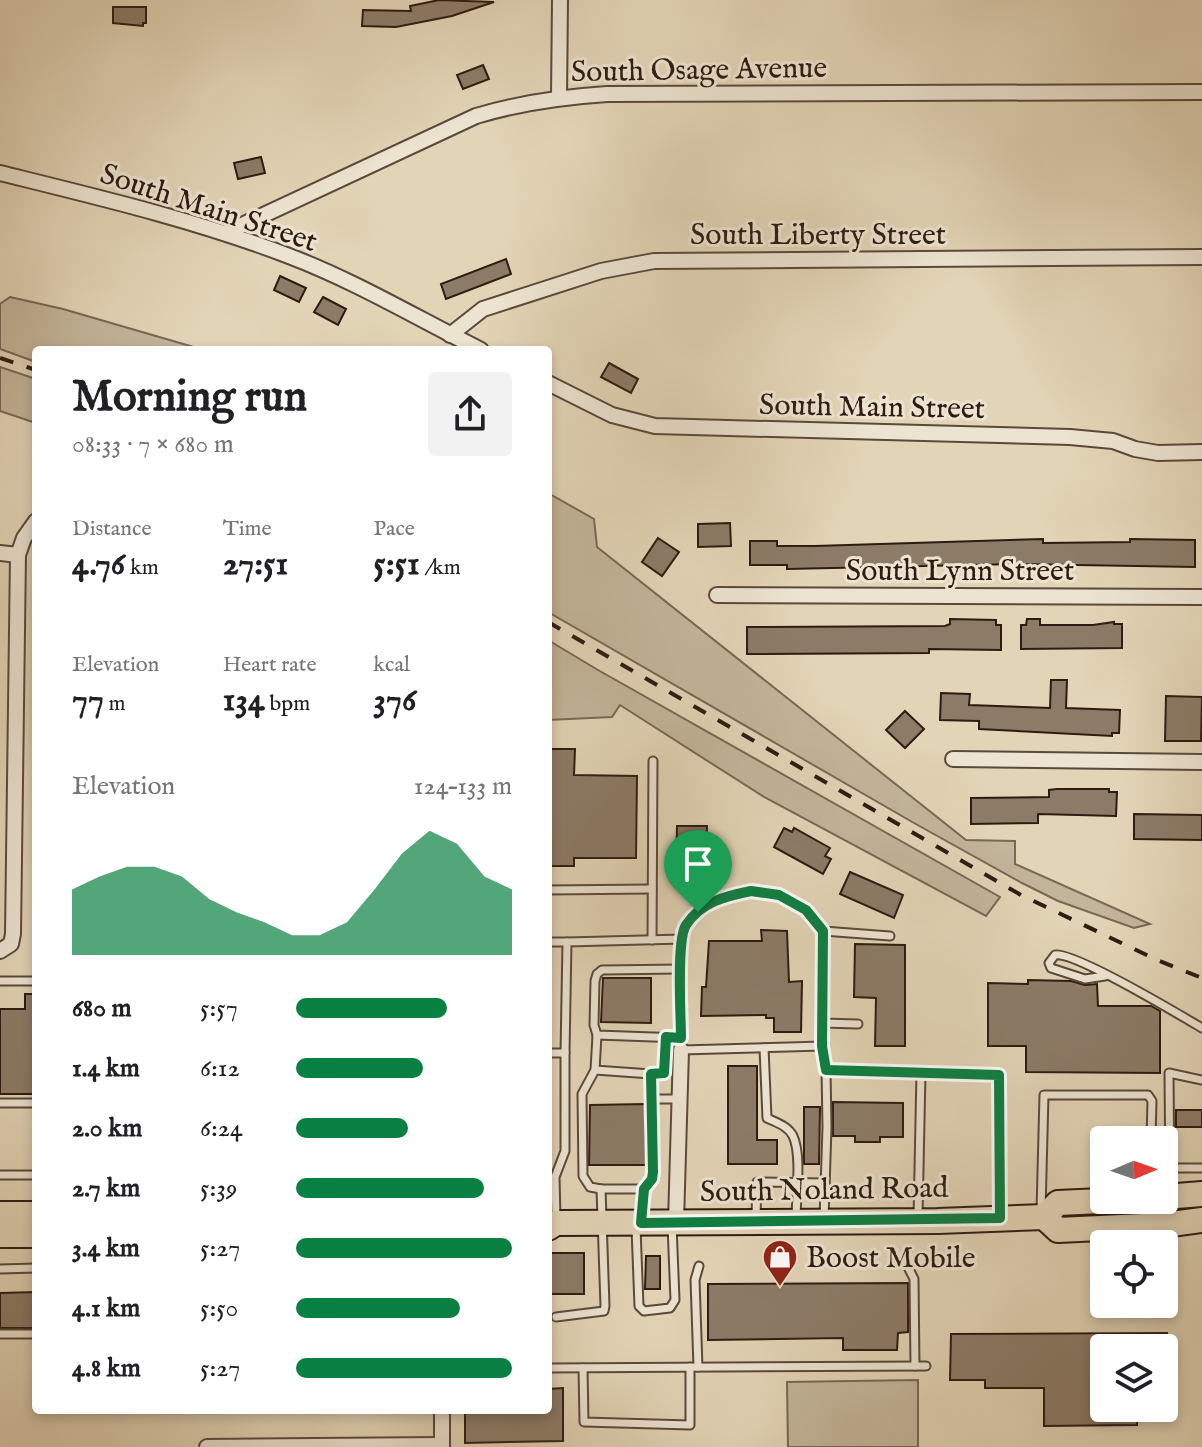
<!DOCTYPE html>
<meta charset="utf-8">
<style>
body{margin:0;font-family:"IM FELL English",serif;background:#f2f2f2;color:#202124;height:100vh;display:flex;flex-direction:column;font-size:30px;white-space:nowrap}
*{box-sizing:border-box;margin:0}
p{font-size:26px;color:#757577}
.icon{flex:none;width:44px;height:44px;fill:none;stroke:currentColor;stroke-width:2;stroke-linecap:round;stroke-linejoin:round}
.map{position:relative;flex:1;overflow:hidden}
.details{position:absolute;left:32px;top:346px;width:520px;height:1068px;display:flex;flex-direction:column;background:#fff;border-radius:8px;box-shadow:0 4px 12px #0003}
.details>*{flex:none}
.needle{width:52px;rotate:88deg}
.tools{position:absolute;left:1090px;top:1126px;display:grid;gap:16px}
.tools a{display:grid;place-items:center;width:88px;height:88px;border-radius:8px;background:#fff;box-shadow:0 4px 12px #0003;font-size:40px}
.pin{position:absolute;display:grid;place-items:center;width:68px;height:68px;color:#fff;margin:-82px -34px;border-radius:50% 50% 50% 0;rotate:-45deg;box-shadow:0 0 8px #0007}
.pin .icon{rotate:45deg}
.round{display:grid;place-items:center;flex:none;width:84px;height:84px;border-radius:8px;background:#f2f2f2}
.headline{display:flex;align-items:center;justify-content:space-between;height:136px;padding:0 40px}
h1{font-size:44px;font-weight:700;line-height:60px}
.stats{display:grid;grid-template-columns:repeat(3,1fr);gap:12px;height:136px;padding:8px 40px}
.stats div{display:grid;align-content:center}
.stats b{font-size:34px;font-weight:700}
.stats small{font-size:22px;font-weight:400}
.stats p{font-size:22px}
.chart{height:224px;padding:16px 40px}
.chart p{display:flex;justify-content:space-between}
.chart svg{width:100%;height:144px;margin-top:8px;fill:#0b8043;opacity:.7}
ul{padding:0 40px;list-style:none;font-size:26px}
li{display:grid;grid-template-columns:128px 96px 1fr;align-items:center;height:60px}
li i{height:20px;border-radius:10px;background:#0b8043}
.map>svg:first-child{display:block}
.green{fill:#c3b59a;stroke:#786856;stroke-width:2}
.building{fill:#8c7b67;stroke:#2e1b12;stroke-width:2}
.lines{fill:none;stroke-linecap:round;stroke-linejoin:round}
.lane-casing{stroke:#5b493b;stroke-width:11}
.street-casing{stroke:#5b493b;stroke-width:18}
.primary-casing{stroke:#2e1b12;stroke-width:28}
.lane{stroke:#ece3d0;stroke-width:7}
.street{stroke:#ece3d0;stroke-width:14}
.primary{stroke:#e2d4b6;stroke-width:24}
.rail{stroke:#2e1b12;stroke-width:4;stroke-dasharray:14 14;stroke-linecap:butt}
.route-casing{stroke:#fff;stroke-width:16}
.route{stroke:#0b8043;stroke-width:10}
.labels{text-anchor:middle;stroke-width:6;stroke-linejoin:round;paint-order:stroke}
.street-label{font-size:30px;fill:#2e1b12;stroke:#ece3d0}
.poi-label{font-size:30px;fill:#2e1b12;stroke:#ece3d0;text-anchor:start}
</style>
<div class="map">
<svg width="1202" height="1447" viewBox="0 0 1202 1447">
<rect width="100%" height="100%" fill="#e2d4b6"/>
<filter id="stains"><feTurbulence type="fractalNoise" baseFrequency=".0025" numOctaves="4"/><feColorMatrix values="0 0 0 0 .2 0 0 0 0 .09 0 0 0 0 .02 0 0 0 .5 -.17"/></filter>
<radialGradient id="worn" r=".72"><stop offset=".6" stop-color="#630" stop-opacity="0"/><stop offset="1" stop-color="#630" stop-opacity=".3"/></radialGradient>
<!-- green -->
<g class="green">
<path d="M10,297L63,309L204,350H36V362L0,349V304Z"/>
<path d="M0,367L36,379V423L0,411Z"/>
<path d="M548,493L594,519L597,547L966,840L1015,841V864L1150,924L1134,928L1058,901L1022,883L914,823L548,612Z"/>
<path d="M548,640L598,670L1000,897L986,916L764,797L620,705L612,717L548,720Z"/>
<path d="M918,1380V1447H788L787,1382Z"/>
</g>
<!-- building -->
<g class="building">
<path d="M439,0L494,2L452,16L396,27L362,26L363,10L411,11L410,6Z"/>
<path d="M113,7H146V23H143V26L113,23Z"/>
<path d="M483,65L489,79L463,89L457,75Z"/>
<path d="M261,157L265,173L238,179L234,163Z"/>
<path d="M506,259L511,274L446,299L441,284Z"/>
<path d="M280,276L306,288L299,302L274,290Z"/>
<path d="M323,297L346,309L338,325L314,312Z"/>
<path d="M609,363L638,379L631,393L601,377Z"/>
<path d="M730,523L731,546L698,547V524Z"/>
<path d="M658,538L679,552L662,576L642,562Z"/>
<path d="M1043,539V543L1130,542V539L1195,540V567L1016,564L787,569V565H750V541H777V546H815Z"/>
<path d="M950,619L996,620V625H1001V650L929,649V653L747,654V627L945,626L950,624Z"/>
<path d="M1027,619H1040V625H1093L1114,622V624H1122V648L1021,649V625H1026Z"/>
<path d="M1051,680H1067L1066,708L1120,710L1119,733H1112V736L979,729V721L940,720L941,693L970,694L969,705L1050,708Z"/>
<path d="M1166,696L1202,697L1201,741H1165Z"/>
<path d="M905,711L924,729L905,748L886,730Z"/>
<path d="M548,749H575L574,775L637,776L636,858H574V866H548Z"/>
<path d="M1057,789H1109V792H1117L1116,816L1038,814V823L971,824V798L1049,797V790Z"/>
<path d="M1134,814L1202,815V840L1134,839Z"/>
<path d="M677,826H707L705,884L676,883Z"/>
<path d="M784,828L792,832L794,828L830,848L825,856L831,859L823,874L774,847Z"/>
<path d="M850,872L903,895L894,918L840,894Z"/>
<path d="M761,930L787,931L789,982L802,981L801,1032H774V1018H766V1015L701,1016L702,987H706L709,941H762Z"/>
<path d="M855,944L905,945V1046H875L876,998L854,997Z"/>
<path d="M603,978H651V1023L601,1022Z"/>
<path d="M1028,980L1071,981L1085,985L1097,984L1098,1006H1151L1160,1011V1073L1026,1072V1046H988V983L1028,984Z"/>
<path d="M25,994H36V1094H0V1009H25Z"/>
<path d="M728,1066H757V1140H777V1164H728Z"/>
<path d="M833,1102L903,1103V1137H880V1142H855V1136H833Z"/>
<path d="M645,1104L646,1165H589L590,1105Z"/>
<path d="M804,1107H820L819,1164H804Z"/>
<rect x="1176" y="1110" width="26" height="17"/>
<rect x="548" y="1253" width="36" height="41"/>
<path d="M646,1256H660V1289H645Z"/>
<path d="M908,1283V1332L898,1333L897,1350H843V1338L708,1340V1284Z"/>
<path d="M36,1292V1328H0V1293Z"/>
<path d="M1167,1333V1348H1104V1408H1138L1137,1425L1044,1426V1388H985V1380H950L951,1334Z"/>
<path d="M563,1388V1441L465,1443V1410H548V1389Z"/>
</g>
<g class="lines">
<defs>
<g id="lane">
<path d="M548,890L652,889"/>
<path d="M823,931L890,936"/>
<path d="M652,940L653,761"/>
<path d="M548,942H567"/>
<path d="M1105,976L1085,979L1051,968L1049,963L1055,955C1073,951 1180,1015 1202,1028"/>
<path d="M0,981H36"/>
<path d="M822,1023L858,1024"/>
<path d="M597,1035L595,1070L582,1094L583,1176L590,1187L601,1189"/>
<path d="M681,1038L597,1035L594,1025L595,981L597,974L602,970L681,969"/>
<path d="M822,1046L681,1050V944L684,927L698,912L721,897L751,891L779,895L806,910L823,931L822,1046L826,1070L827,1127L824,1219"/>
<path d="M764,1048L767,1118C777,1123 788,1126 793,1136C802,1155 796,1197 796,1219"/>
<path d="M548,1053H565V1151L555,1177L556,1219"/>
<path d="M565,1053L567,942L682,939"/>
<path d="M595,1070L651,1074"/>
<path d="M826,1070L999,1075L1000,1216"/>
<path d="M651,1099H680"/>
<path d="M0,1103H36"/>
<path d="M1170,1168H1202"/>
<path d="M0,1175H36"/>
<path d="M1170,1191L1169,1073L1202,1080"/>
<path d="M1041,1211L1044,1095H1148L1152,1101L1151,1140"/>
<path d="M756,1216L757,1182L825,1183"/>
<path d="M918,1218L921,1072"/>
<path d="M641,1219L644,1189L652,1179L653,1172L651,1074L664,1073L666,1037"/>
<path d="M636,1228L639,1306L644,1311L670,1308L675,1300L672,1225"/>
<path d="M906,1263L914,1279L915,1366"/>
<path d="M0,1269L36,1268"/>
<path d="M556,1317L604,1311L605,1306L601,1189H644"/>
<path d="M0,1334H36"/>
<path d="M698,1367L695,1280L699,1266"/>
<path d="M548,1368L926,1366"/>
<path d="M583,1368L584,1422L690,1425V1367"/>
</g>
<g id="street">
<path d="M559,97L560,0"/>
<path d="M0,173C97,197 195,220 289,256C355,281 417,318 481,350"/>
<path d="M225,233L476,116C519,103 561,97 607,94L1202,92"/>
<path d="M450,335L483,309L601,271L654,261L1202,257"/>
<path d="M548,383L612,415L655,426L1070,437L1113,441L1135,449L1158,453L1202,452"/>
<path d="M0,553L18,555"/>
<path d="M717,595L1202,597"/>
<path d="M953,759L1202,762"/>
<path d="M0,951L11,944L13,934L18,555L24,538L36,521"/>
<path d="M676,1222L681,1050"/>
<path d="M442,1410V1447"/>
<path d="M207,1447L442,1445"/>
</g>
<g id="primary">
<path d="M1164,1197L1202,1194"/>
<path d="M0,1214H36"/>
<path d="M1044,1217L1058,1230L1164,1225L1202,1220"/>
<path d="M548,1228L556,1223L938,1221L1044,1217L1058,1203L1123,1200"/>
<path d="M0,1235H36"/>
</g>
</defs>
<!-- lane casing -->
<use href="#lane" class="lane-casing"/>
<!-- street casing -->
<use href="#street" class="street-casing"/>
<!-- primary casing -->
<use href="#primary" class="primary-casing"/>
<!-- lane -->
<use href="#lane" class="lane"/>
<!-- street -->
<use href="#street" class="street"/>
<!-- primary -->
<use href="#primary" class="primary"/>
<!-- rail -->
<g class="rail">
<path d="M0,358L36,370"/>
<path d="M548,622L1021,895L1157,960L1202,978"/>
</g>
</g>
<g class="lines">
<defs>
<path id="route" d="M751,891L779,895L806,910L823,931L822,1046L826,1070L999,1075L1000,1218L641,1223L644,1189L652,1179L653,1172L651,1074L664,1073L666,1037L681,1038C681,1016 676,940 686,925C701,902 726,896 751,891Z"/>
</defs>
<!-- route casing -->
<use href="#route" class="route-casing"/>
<!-- route -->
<use href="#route" class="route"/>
</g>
<!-- icons -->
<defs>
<symbol id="shop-pin" viewBox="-11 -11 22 30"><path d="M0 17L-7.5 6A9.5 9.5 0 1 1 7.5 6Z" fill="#8f2418" stroke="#ece3d0"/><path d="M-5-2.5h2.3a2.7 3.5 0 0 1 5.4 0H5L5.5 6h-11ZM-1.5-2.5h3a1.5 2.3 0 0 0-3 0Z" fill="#fff"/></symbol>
</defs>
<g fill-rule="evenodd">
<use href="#shop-pin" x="760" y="1237" width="40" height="54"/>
</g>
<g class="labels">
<!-- street labels -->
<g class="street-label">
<text transform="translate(699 69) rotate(-1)" y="10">South Osage Avenue</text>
<text transform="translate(209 207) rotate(18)" y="10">South Main Street</text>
<text x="818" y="244">South Liberty Street</text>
<text transform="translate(872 406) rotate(1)" y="10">South Main Street</text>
<text x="960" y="580">South Lynn Street</text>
<text transform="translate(824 1189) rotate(-1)" y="10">South Noland Road</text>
</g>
<!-- poi labels -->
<g class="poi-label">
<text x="806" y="1267">Boost Mobile</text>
</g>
</g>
<rect width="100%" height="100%" filter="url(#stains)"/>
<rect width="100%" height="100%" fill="url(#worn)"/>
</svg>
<div class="tools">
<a><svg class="needle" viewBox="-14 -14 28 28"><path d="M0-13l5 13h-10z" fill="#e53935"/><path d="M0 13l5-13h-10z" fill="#757577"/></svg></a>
<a><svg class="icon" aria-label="locate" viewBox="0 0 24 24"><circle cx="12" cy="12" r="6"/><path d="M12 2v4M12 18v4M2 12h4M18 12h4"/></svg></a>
<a><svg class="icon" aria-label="layers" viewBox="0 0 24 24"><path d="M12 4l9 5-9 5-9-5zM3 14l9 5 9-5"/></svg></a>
</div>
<div class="pin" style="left:698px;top:912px;background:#1e9e55"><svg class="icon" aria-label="arrive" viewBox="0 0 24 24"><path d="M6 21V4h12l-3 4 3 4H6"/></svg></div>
<section class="details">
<div class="headline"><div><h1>Morning run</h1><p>08:33 · 7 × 680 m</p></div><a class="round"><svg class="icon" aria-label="share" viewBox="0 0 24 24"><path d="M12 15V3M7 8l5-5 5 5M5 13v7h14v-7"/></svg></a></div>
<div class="stats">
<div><p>Distance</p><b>4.76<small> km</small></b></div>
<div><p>Time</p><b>27:51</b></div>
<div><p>Pace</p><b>5:51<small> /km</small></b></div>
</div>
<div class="stats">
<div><p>Elevation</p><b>77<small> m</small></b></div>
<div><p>Heart rate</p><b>134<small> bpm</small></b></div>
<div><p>kcal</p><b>376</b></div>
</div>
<div class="chart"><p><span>Elevation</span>124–133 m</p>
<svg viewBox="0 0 160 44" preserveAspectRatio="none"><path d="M0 44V24L10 20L20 17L30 17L40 20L50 27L60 31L70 34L80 38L90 38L100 34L110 24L120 13L130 6L140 10L150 20L160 24V44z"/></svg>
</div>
<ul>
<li><b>680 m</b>5:57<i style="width:70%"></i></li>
<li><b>1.4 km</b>6:12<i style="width:59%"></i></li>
<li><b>2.0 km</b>6:24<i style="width:52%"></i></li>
<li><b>2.7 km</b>5:39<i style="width:87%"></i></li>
<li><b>3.4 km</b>5:27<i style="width:100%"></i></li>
<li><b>4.1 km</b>5:50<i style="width:76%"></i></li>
<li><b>4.8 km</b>5:27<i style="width:100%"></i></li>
</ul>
</section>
</div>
